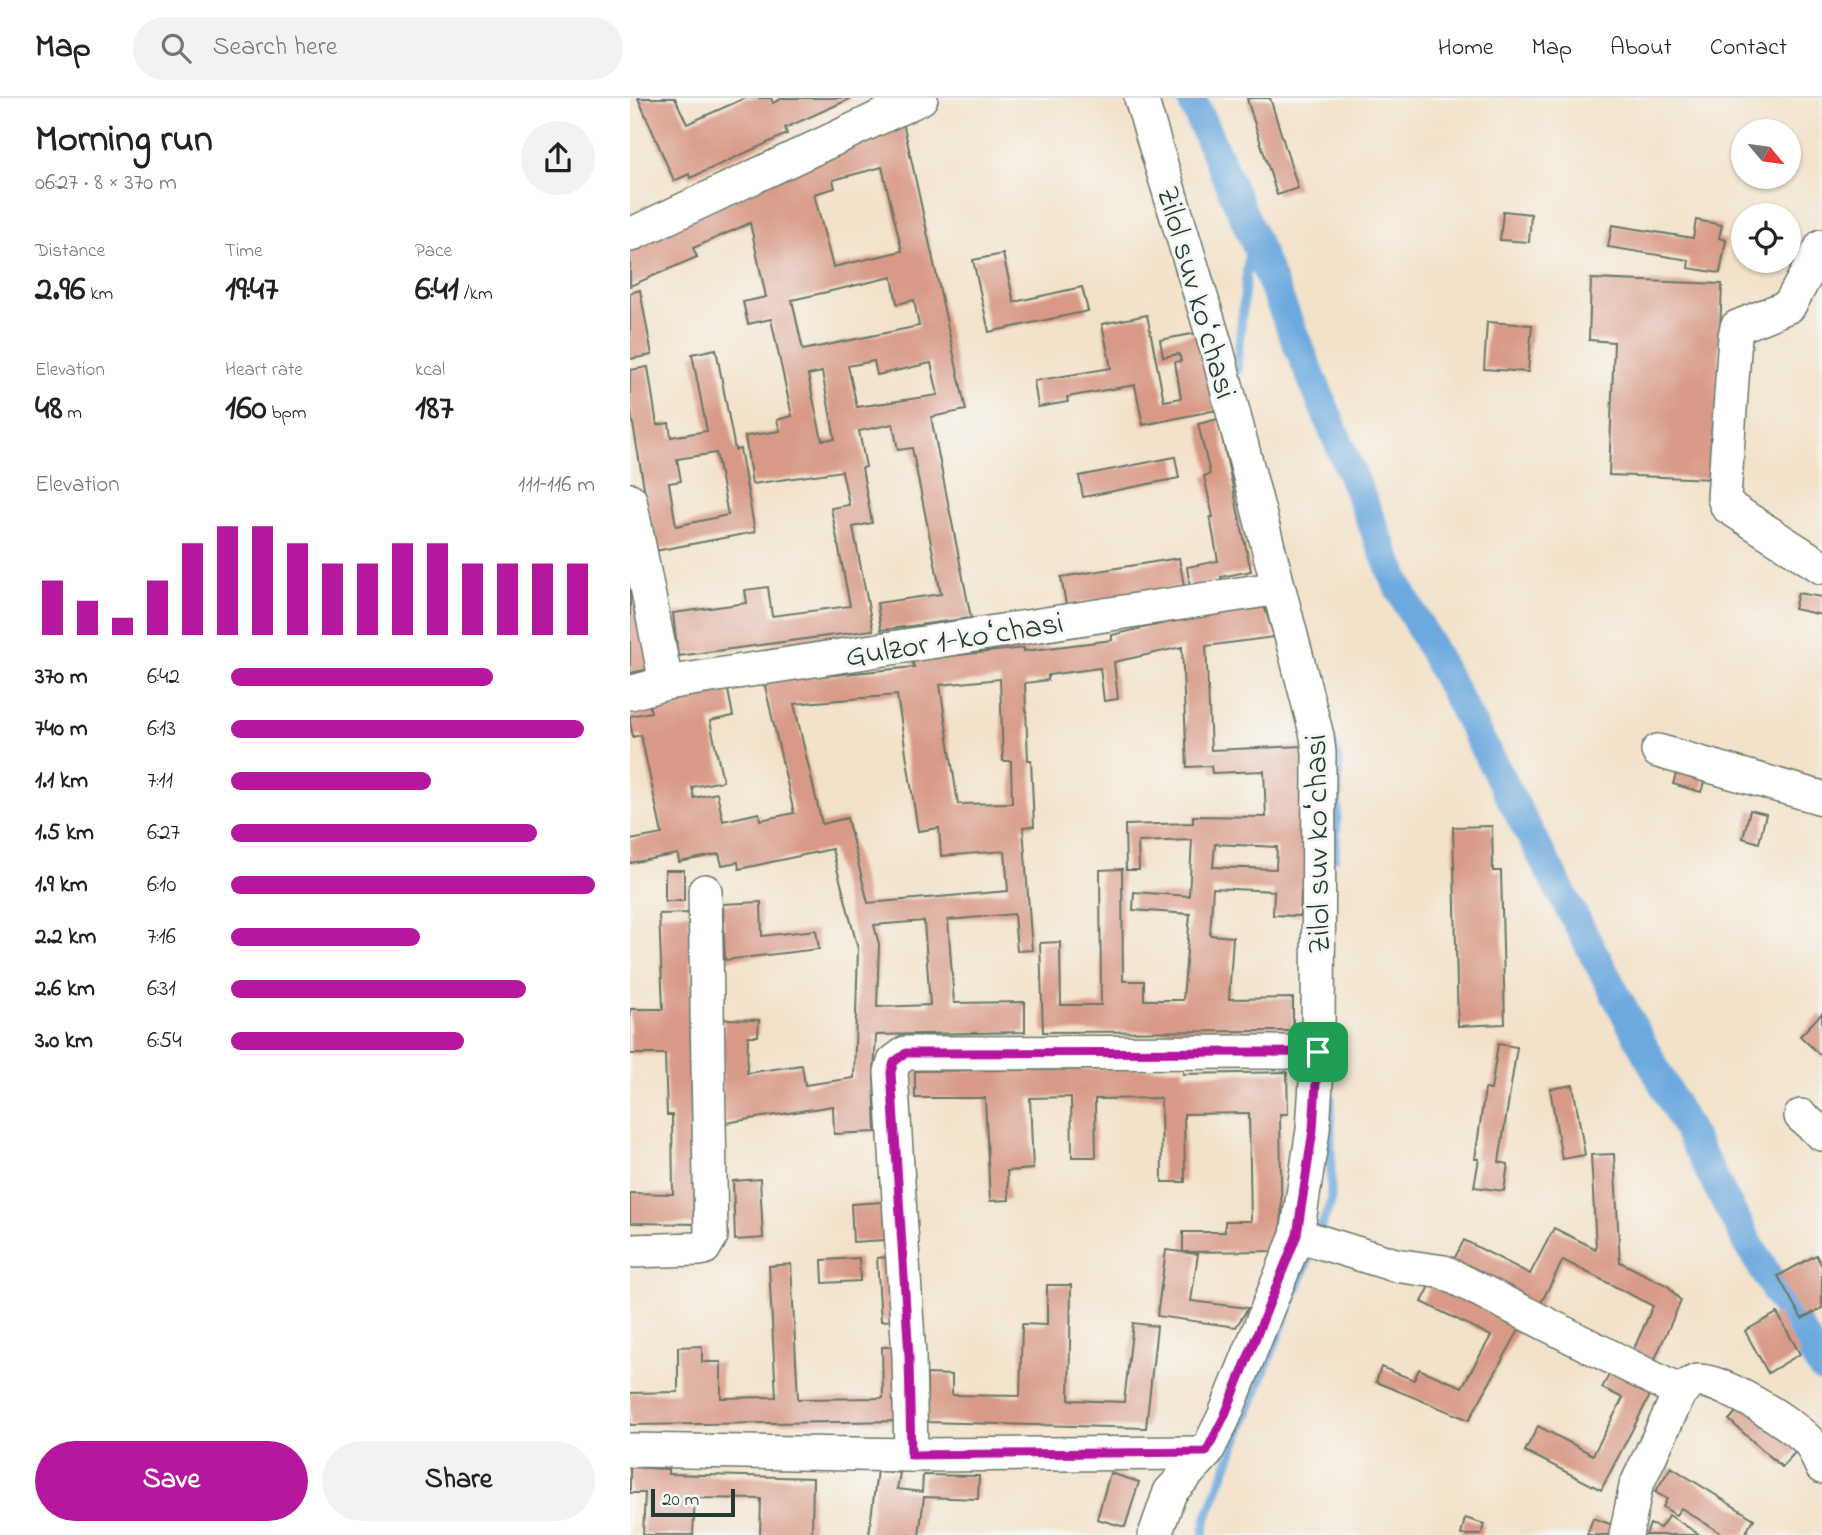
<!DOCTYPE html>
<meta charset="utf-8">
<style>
body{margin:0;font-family:"Indie Flower",sans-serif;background:#f2f2f2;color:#222;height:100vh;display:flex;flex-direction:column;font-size:26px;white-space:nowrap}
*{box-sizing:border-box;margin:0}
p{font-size:23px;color:#767676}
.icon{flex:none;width:38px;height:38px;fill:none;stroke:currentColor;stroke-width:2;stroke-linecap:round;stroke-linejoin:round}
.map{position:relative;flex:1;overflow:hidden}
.sheet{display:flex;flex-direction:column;background:#fff;width:630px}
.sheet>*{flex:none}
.needle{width:46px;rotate:119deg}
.tools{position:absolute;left:1101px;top:21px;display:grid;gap:14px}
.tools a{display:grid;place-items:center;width:70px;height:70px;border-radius:50%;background:#fff;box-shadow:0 2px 5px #0004;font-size:35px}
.scale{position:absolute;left:21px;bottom:18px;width:84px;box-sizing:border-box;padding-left:7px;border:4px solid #1f3d34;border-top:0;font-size:19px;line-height:24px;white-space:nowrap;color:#1f3d34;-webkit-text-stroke:5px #f6f6f2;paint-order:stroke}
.pin{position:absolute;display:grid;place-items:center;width:60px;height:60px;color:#fff;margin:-30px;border-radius:14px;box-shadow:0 4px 10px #0006}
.round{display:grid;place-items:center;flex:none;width:74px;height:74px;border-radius:37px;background:#f2f2f2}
.overview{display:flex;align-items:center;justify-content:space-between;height:119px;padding:0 35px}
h1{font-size:38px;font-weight:800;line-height:52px}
.stats{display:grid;grid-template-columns:repeat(3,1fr);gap:10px;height:119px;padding:7px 35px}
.stats div{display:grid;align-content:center}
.stats b{font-size:35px;font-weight:800}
.stats small{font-size:19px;font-weight:400}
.stats p{font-size:19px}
.chart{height:196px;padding:14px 35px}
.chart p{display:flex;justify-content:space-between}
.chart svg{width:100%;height:126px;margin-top:7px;stroke:#b5179e;stroke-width:6}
.button{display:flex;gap:14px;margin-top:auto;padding:14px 35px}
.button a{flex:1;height:80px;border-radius:42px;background:#b5179e;color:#fff;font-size:28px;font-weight:800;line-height:80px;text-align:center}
.button a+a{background:#f2f2f2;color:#222}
ul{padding:0 35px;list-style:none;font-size:23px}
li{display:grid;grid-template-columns:112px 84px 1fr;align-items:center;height:52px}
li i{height:18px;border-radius:9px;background:#b5179e}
header{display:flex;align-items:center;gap:42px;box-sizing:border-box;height:98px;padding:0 35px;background:#fff;border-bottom:2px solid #e0e0e0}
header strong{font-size:33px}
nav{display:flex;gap:38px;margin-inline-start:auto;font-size:24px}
.search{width:490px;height:63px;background:#f2f2f2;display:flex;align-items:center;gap:18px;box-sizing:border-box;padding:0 24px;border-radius:38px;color:#767676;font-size:26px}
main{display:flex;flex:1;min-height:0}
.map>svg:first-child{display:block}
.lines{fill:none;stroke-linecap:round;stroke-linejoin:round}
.stream{stroke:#6ca9de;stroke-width:9}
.canal{stroke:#6ca9de;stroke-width:30}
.building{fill:#d89986;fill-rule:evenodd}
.minor-casing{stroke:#697768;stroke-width:36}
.minor{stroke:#fff;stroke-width:33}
.route-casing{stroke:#fff;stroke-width:14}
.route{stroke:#b5179e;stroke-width:9}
.labels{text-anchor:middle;stroke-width:6;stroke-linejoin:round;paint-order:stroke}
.street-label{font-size:32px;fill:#1f3d34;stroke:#f6f6f2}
</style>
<header>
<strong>Map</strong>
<div class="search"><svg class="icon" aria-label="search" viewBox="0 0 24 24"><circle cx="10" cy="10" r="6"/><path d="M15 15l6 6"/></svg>Search here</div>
<nav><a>Home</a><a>Map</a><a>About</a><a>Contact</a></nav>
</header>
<main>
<section class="sheet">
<div class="overview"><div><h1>Morning run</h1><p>06:27 · 8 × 370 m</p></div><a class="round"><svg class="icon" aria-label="share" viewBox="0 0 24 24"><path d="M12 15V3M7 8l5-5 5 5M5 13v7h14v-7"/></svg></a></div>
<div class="stats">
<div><p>Distance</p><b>2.96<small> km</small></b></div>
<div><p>Time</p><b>19:47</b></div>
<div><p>Pace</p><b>6:41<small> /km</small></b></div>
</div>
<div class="stats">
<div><p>Elevation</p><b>48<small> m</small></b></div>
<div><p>Heart rate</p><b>160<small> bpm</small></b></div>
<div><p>kcal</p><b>187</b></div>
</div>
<div class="chart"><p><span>Elevation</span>111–116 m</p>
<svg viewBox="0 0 160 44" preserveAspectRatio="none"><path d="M5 44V25M15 44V32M25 44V38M35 44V25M45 44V12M55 44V6M65 44V6M75 44V12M85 44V19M95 44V19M105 44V12M115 44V12M125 44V19M135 44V19M145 44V19M155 44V19"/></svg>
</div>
<ul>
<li><b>370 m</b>6:42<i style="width:72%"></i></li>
<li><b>740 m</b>6:13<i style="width:97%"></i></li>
<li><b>1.1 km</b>7:11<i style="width:55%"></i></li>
<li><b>1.5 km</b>6:27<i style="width:84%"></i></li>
<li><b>1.9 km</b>6:10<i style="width:100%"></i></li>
<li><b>2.2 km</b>7:16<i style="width:52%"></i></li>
<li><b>2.6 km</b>6:31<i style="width:81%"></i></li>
<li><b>3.0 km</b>6:54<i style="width:64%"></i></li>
</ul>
<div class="button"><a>Save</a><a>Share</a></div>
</section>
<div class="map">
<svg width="1192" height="1437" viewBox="0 0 1192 1437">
<rect width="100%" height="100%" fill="#f6f6f2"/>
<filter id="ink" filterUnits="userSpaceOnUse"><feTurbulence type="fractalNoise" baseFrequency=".0143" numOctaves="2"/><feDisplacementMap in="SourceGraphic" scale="14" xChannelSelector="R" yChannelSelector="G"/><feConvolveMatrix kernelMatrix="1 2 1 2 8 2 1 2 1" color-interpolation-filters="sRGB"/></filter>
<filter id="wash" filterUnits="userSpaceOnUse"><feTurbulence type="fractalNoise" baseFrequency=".00686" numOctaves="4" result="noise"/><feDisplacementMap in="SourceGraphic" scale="28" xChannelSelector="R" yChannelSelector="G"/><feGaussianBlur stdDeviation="1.57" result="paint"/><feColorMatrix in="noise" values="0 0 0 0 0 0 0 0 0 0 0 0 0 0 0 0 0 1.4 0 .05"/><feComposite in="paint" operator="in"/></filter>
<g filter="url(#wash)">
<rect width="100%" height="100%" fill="#f3e2ca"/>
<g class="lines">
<!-- stream -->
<g class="stream">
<path d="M608,272L607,265L621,134"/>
<path d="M703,645L709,668L705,759"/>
<path d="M573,1437L576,1421L701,1104V1001"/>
</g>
<!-- canal -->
<path class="canal" d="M561,0L621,134L768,488L1119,1147L1192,1270"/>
</g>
<g id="blocks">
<!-- building -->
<g class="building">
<path d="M8,0H45L57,26L115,0H141L143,5L153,0H222L155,30L157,36L60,80L59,76L44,83Z"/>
<path d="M621,0H640L668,90L647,97L617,1Z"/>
<path d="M273,24L336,312L301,319L341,520L251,532L247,505L311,496L282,350L268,352L263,326L229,333L236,369L232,370L242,425L223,429L243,532L48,558L43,515L117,505L115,492L138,489L142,518L220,508L201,410L219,407L212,373L122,386L115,338L150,333L147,322L162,318L141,221L118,226L113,204L136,199L120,125L63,150L67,159L0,188V149ZM252,69L272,153L203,169L184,96L205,90L203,82ZM262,179L267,206L284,202L289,228L173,252L162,202ZM244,263L247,277L301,265L308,297L227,309L218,268ZM192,274L205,341L192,342L178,277Z"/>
<path d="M873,113L901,116L899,144L870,142Z"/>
<path d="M1066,122L1092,127L1089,140L1096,142L1090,175L1058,170L1059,162L978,149L982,127L1063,140Z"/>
<path d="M373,156L384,204L452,189L458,213L359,234L343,162Z"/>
<path d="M961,181L1092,186L1084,381L979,377L984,244L959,242Z"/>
<path d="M10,192L22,257L0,261V195Z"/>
<path d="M517,217L534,303L551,300L545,264L551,263L549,256L533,259L530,242L567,235L587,312L513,327L505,287L437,299L438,304L408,309L404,283L481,270L472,226Z"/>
<path d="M857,224L902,227L898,274L854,271Z"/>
<path d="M86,251L105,352L110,351L125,434L25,453L0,309V272L18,269L27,327L39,325L41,339L77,333L62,256ZM86,355L98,417L46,428L39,385L51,383L47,361Z"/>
<path d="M588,321L621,473L591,479V482L560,488L557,469L588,463L580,419H583L574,378L580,376L568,326Z"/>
<path d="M545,359L549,380L453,399L449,378Z"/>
<path d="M0,457L25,570L0,575Z"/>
<path d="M549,460L554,488L436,507L431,479Z"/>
<path d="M1168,495L1192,499V517L1164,511Z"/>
<path d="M634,507L644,539L576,548L581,652L674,648L676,794H671L670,818L643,817L644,793L583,790L580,837L603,839L599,901L663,900V933L413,934L410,845L430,844L431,907H471L470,772L492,771L493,883H514V902H553L560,816L503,812L504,794L559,798L562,742L508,744L509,772H496L495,727L563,725V718L636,719L634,673L582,675L581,668L557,669L552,549L484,564L488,601L474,603L470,570L418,577V582L395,585L398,662H401L404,728L393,729L402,852L387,853L384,816L318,822L324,905L395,904V934L246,937L244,977L246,1034L204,1036L203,1008L95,1025L92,1000L94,921L129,922L128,938H118L117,975L172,967L175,987L224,980L228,851L202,751L109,771L108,764L92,767L89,756L49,764L48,756L0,765V742L32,736L11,637L3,639L0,624V618L21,614L17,598L97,587L103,618L80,623L93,683L62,689L64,700L87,695L93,723L129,715L130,722L164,715L134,584L284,569L282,562L394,550V553L482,542V537L575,516ZM370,581L373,663H381L382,705L328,706L310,587ZM267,597L288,733L309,730L311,758L375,753L378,793L238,805L217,720L192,726L164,606ZM585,746L647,749L646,771L583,769ZM294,823L300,907L247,909L249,846L244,827Z"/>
<path d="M1048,669L1076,677L1071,694L1043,686Z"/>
<path d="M1120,712L1136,716L1129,745L1113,740Z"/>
<path d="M862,728L863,773H871L875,926L828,928L823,729Z"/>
<rect x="35" y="772" width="19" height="31"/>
<path d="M131,804L132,838L186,832L189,851L95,862L93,806Z"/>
<path d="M59,815L68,1126L0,1125V1095L43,1096L42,1017H37L35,956H0V911H33L29,816Z"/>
<path d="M1192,915V959L1170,938Z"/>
<path d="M868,946L887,949L869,1064L878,1066L874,1093L844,1089L849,1061H845L855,991L861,992Z"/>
<path d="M553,970V976L657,974L658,1016H650L652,1153L553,1154V1134H595V1123H621L619,1015L554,1016L555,1084H532L531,1000L465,1001L466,1059H442L441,999L400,1000L403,1071L377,1073L379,1102L360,1103L355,1000H285V973Z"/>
<path d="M943,987L955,1057L932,1061L920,991Z"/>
<path d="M984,1056L990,1164L1038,1188L1051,1203L1023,1265L1002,1255L1023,1208L933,1162L908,1211L821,1167L834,1142L900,1176L924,1130L966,1151L961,1057Z"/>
<path d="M130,1081L133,1140L105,1142L103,1083Z"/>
<path d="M253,1104L255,1142L223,1144L221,1106Z"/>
<path d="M536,1152L568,1156L561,1203L618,1210L606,1229L527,1218Z"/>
<path d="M1186,1157L1192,1168V1210L1172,1221L1148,1178Z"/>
<path d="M268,1158L271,1222L251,1223L247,1160Z"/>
<path d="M229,1160L230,1183L193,1185L192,1162Z"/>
<path d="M161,1166L168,1301L253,1300L252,1249H272L274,1323L0,1327V1295L48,1294V1249L72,1248V1264H91V1300L146,1299L139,1168Z"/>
<path d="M805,1178L894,1223L839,1322L746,1284L751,1269L784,1282L789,1271L832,1289L861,1238L792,1204Z"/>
<path d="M417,1187H441L439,1302L494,1304L503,1225L527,1228L516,1330L296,1324L297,1276L322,1277V1297L390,1298L392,1226L417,1227Z"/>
<path d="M1147,1215L1170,1256L1138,1275L1115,1233Z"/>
<path d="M983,1269L1024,1290L971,1392L895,1353L908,1328L963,1357L993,1300L972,1290Z"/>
<path d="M1114,1305L1167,1352L1152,1369L1099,1322Z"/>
<path d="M0,1369L38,1371V1376L183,1380L182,1437H130L131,1401L65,1400L63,1437H13L15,1395H0Z"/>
<path d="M1041,1369L1124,1421L1114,1437H1094L1051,1410L1046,1417L1033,1409L1037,1401L1025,1394Z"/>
<path d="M247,1372L270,1375L267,1391L292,1394L293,1377L349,1378L348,1401L294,1399L289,1437H239Z"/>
<path d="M480,1375L509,1384L495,1429L467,1421Z"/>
<path d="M1039,1417L1070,1437H1016L1020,1426L1030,1430Z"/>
<path d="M835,1420L854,1426L851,1437H831Z"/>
<path d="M963,1420L986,1428L983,1437H957Z"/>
</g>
</g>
</g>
<g filter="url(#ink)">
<use href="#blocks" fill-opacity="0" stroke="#697768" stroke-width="2"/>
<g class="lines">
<defs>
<g id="minor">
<path d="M511,0L587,252L687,638L689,655L688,954L683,1032L667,1137L594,1319L576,1355L540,1394L525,1437"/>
<path d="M0,137L291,0"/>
<path d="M1192,148L1159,208L1107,229L1105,238L1094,400L1097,408L1192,469"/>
<path d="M0,402L36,585"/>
<path d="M0,595L36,585L648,490"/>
<path d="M1028,653L1192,700"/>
<path d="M1171,1018L1192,1036"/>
<path d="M667,1137L765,1167L814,1174L1050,1294"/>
<path d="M0,1153L69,1151L74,1150L81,1138L75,793"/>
<path d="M0,1352L281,1357L576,1355"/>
<path d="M281,1357L279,1258L261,974L264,964L276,955L688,954"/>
<path d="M996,1437L1006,1388L1050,1294C1055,1290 1061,1284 1068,1283C1089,1280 1167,1328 1180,1345C1185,1352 1188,1362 1192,1369"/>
</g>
</defs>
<!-- minor casing -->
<use href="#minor" class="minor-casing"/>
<!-- minor -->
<use href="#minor" class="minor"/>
</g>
</g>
<g class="lines" filter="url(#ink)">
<defs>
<path id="route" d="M688,954L683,1032L667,1137L594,1319L576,1354L281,1357L279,1258L261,974L264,964L276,955Z"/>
</defs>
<!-- route casing -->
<use href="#route" class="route-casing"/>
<!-- route -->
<use href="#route" class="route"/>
</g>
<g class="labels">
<!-- street labels -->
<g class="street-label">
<text transform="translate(568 194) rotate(74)" y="11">Zilol suv koʻchasi</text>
<text transform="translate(324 540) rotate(-9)" y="11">Gulzor 1-koʻchasi</text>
<text transform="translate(686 746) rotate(-91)" y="11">Zilol suv koʻchasi</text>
</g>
</g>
</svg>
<div class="tools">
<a><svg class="needle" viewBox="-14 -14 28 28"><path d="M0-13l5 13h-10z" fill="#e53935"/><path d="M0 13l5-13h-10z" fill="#767676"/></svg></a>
<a><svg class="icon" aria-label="locate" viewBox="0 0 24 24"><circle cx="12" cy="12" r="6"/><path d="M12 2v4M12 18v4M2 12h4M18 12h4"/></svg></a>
</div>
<div class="scale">20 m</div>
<div class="pin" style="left:688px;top:954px;background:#1e9e55"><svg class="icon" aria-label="arrive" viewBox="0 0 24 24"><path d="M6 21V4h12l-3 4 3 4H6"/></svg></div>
</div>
</main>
